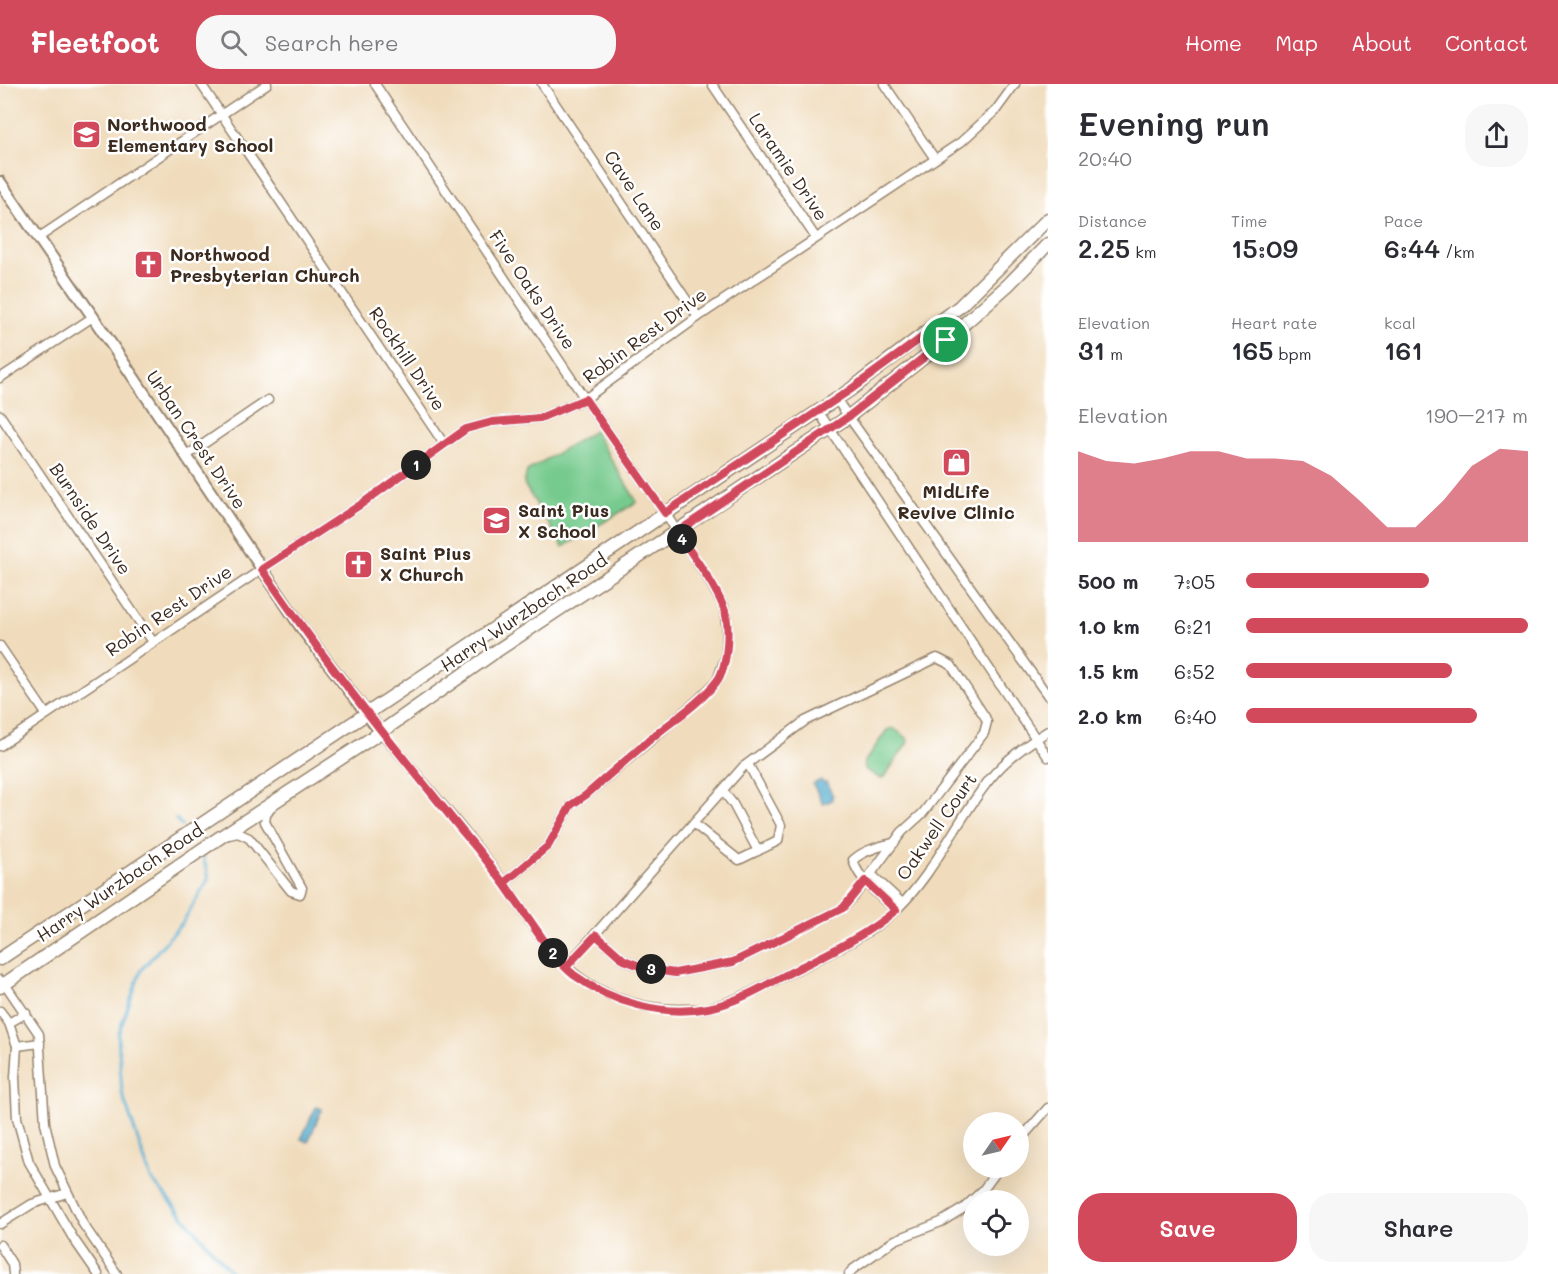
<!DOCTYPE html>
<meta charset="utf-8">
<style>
body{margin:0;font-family:Mali,sans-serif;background:#f7f7f7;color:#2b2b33;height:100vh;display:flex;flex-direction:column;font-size:22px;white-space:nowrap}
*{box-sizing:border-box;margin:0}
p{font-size:20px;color:#7c7c81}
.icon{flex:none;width:33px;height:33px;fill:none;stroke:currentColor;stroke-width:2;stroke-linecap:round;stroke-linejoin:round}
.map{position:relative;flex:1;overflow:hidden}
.drawer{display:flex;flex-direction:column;background:#fff;width:510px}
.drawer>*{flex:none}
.needle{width:39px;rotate:56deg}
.buttons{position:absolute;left:963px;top:1028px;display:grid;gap:12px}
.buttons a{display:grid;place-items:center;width:66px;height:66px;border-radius:50%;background:#fff;box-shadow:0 6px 24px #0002;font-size:30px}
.pin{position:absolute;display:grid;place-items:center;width:51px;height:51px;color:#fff;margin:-26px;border:3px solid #fff;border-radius:50%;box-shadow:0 2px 6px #0007}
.km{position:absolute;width:30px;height:30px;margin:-15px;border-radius:50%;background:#222;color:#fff;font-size:16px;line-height:30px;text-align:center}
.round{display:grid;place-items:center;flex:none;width:63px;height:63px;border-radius:24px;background:#f7f7f7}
.head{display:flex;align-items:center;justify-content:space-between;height:102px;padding:0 30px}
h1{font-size:33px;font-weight:600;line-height:45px}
.stats{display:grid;grid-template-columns:repeat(3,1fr);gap:9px;height:102px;padding:6px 30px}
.stats div{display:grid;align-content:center}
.stats b{font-size:26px;font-weight:600}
.stats small{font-size:16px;font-weight:400}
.stats p{font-size:16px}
.chart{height:168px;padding:12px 30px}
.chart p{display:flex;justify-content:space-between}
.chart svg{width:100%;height:108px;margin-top:6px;fill:#d1495b;opacity:.7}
.action{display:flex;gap:12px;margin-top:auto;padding:12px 30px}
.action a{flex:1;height:69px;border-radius:24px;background:#d1495b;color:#fff;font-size:24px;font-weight:600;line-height:69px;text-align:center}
.action a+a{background:#f7f7f7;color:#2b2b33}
ul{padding:0 30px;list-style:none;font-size:20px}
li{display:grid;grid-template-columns:96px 72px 1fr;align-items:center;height:45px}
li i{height:15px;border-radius:8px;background:#d1495b}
header{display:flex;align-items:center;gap:36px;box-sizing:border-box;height:84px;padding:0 30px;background:#d1495b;color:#fff}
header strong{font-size:28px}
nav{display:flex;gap:33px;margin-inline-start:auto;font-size:21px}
.search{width:420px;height:54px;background:#f7f7f7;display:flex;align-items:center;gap:15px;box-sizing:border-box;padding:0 21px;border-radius:24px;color:#7c7c81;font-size:22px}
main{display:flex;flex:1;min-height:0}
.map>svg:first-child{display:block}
.green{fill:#76ca8d;stroke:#587a56;stroke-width:1.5}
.water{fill:#51abce;stroke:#466a76;stroke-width:1.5}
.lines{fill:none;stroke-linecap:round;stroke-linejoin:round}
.stream{stroke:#51abce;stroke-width:3}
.minor-casing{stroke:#96836d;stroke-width:11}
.tertiary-casing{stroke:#96836d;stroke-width:14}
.secondary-casing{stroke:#96836d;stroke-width:15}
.minor{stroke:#fff;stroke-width:8}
.tertiary{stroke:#fff;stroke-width:10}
.secondary{stroke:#fff;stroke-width:12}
.route-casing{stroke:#fff;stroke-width:12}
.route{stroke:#d1495b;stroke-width:8}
.labels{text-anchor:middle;stroke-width:5;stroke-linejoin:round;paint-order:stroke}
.poi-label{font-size:18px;font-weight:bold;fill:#3b2a1e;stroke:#fff;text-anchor:start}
.street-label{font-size:18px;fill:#3b2a1e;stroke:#fff}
</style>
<header>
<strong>Fleetfoot</strong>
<div class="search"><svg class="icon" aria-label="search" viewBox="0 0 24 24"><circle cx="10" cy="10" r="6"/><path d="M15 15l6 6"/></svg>Search here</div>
<nav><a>Home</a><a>Map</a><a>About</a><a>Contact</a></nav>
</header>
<main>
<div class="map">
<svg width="1048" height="1190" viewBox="0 0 1048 1190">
<rect width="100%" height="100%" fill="#fff"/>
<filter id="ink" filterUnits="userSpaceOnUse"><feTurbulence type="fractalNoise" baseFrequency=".0167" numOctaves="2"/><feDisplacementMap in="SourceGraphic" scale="12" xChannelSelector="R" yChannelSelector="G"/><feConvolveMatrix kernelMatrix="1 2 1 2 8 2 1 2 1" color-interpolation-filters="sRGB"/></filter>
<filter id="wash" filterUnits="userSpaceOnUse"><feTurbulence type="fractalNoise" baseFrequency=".008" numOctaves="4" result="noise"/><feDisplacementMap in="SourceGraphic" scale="24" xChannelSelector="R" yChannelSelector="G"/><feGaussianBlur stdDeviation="1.35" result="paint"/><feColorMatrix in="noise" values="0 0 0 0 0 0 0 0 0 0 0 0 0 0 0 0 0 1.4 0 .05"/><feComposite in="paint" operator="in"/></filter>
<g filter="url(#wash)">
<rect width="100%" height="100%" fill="#f0dcbc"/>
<!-- green -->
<g class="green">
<path d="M594,347L637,418L563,463L524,400L527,387Z"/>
<path d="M893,644L907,654L908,658L885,692L881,695L865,685L864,679L887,646Z"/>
</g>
<!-- water -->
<g class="water">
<path d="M821,696L823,699L826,698L833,712L831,713L832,716L823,720L813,700Z"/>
<path d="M316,1023L322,1025L308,1058L301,1055Z"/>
</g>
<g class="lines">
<!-- stream -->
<g class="stream">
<path d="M176,735L182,742"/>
<path d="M203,773L209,794L183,838L141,886L118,951L122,1009L151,1095L233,1190"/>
</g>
</g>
</g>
<g filter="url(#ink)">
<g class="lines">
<defs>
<g id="minor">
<path d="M201,0L444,360"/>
<path d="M375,0L585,315L665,429L709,496L724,523L727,547L726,571L717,597L698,616L586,711L571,721L548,762L504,799"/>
<path d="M542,0L698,233"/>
<path d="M712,0L816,154"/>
<path d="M884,0L935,75"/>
<path d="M38,154L267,0"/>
<path d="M0,294L93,233"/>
<path d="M836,315L1048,612"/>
<path d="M818,327L1048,673"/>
<path d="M0,331L153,558"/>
<path d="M186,372L268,316"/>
<path d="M0,562L46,630"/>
<path d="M381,648C420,694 460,740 496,788C516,814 532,845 554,870C587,908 636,927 687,925C694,925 702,926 709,924C736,917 760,904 784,892C823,872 865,855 897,825C937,787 959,730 995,689C1010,672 1029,659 1048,647"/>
<path d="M0,662L262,485L360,421L466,345L492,338L540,334L585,315L698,233L961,58L996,26L1015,0"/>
<path d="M723,707L733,720L758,767"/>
<path d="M694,740L739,776L778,757L781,741L748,680"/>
<path d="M229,751L238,749L249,754L291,807L300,810L302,804L265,738L266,731L273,721"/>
<path d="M894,759C880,762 864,766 853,776C859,797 880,812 896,826"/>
<path d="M871,790L902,819"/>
<path d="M566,883L743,683L805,637L937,574L951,581L985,633L987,638L984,649L923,729L902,748L855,811L843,824L733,878L675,889L648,885L624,876L596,851"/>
<path d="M0,896L5,900L39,950L45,1039L55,1082L83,1140L117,1190"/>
<path d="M0,927L9,939L17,962L15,993L17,1034L29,1078L73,1154L98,1190"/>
<path d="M9,939L26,929"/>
<path d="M17,962L40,959"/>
<path d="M1018,1058L1048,1024"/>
<path d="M0,1140L32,1120L67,1109"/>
<path d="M0,1161L12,1180L13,1190"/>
<path d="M849,1190L852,1186L895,1156L941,1138L964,1124L983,1106L1000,1083"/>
</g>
<path id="tertiary" d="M0,98L93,233L303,546L381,648"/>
<g id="secondary">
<path d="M0,875L850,306L959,223L1048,135"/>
<path d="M0,903L216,756L381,648L492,570L848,333L946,256L1008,201L1048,160"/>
</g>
</defs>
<!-- minor casing -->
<use href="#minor" class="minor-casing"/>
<!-- tertiary casing -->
<use href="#tertiary" class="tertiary-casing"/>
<!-- secondary casing -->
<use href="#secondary" class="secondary-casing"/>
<!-- minor -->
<use href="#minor" class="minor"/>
<!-- tertiary -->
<use href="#tertiary" class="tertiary"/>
<!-- secondary -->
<use href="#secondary" class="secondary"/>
</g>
</g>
<g class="lines" filter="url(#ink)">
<defs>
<path id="route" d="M946,256L935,244L850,306L665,429L585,315L540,334L492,338L466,345L360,421L262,485C324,577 393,662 463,748C483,771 501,795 518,820C535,844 551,873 574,891C611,918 662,933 708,924C738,919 771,898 799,884C833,867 866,851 896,826L865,797L843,824L733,878L675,889L648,885L624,876L596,851L566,883L552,868L504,799L548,762L571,721L586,711C610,690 634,669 659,648C678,633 702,617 717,597C728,582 731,539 723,522C712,496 693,472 677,448L848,333L946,256"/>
</defs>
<!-- route casing -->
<use href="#route" class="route-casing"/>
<!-- route -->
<use href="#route" class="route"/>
</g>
<!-- icons -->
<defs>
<symbol id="school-square" viewBox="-11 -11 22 22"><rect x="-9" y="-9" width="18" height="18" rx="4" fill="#d1495b" stroke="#fff"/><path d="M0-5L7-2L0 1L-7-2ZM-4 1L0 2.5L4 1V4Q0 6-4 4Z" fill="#fff"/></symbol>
<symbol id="church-square" viewBox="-11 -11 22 22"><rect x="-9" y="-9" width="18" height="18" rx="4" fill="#d1495b" stroke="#fff"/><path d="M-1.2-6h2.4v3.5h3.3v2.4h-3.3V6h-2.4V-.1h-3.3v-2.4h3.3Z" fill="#fff"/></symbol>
<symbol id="shop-square" viewBox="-11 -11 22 22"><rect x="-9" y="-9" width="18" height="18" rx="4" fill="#d1495b" stroke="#fff"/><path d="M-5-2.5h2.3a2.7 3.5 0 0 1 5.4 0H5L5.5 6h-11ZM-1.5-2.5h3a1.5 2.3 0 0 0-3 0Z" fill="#fff"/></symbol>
</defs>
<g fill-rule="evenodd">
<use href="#school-square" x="70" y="34" width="33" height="33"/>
<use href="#church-square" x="132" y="164" width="33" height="33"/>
<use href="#shop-square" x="940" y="362" width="33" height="33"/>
<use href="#school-square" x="480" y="420" width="33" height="33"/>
<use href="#church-square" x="342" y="464" width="33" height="33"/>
</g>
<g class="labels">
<!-- poi labels -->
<g class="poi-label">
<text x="107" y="47">Northwood<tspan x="107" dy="21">Elementary School</tspan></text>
<text x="170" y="177">Northwood<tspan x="170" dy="21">Presbyterian Church</tspan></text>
<text x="956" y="414" text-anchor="middle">MidLife<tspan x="956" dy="21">Revive Clinic</tspan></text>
<text x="518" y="433">Saint Pius<tspan x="518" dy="21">X School</tspan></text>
<text x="380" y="476">Saint Pius<tspan x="380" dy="21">X Church</tspan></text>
</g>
<!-- street labels -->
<g class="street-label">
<text transform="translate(788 83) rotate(56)" y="6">Laramie Drive</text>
<text transform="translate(634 107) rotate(56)" y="6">Cave Lane</text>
<text transform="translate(532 206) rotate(56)" y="6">Five Oaks Drive</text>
<text transform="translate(645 252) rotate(-36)" y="6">Robin Rest Drive</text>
<text transform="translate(407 275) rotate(56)" y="6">Rockhill Drive</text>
<text transform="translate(196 356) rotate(56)" y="6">Urban Crest Drive</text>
<text transform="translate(90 435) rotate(56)" y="6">Burnside Drive</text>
<text transform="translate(169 527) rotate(-34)" y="6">Robin Rest Drive</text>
<text transform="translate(524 529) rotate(-34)" y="6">Harry Wurzbach Road</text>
<text transform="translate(937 743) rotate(-55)" y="6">Oakwell Court</text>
<text transform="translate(120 799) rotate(-34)" y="6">Harry Wurzbach Road</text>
</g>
</g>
</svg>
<div class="buttons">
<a><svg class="needle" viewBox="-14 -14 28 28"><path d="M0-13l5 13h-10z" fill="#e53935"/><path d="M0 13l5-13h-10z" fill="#7c7c81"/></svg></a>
<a><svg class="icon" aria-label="locate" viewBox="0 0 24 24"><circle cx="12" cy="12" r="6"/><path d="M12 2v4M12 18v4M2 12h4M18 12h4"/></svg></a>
</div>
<div class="pin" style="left:946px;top:256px;background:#1e9e55"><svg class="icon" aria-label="arrive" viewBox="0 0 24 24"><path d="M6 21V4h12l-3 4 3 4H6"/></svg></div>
<b class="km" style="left:416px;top:381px">1</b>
<b class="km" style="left:553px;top:869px">2</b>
<b class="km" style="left:651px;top:885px">3</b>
<b class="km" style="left:682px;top:455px">4</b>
</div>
<section class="drawer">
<div class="head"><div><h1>Evening run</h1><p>20:40</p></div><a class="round"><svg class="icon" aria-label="share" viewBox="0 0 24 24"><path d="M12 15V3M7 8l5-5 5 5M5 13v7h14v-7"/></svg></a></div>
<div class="stats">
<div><p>Distance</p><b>2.25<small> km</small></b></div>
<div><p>Time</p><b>15:09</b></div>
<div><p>Pace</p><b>6:44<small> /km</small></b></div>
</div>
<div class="stats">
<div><p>Elevation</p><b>31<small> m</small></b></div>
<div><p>Heart rate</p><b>165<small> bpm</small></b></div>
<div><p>kcal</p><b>161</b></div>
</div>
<div class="chart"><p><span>Elevation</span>190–217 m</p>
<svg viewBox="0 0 160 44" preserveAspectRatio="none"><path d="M0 44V7L10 11L20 12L30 10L40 7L50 7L60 10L70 10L80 11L90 17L100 27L110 38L120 38L130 27L140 13L150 6L160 7V44z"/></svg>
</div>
<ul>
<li><b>500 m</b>7:05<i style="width:65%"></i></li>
<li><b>1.0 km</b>6:21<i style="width:100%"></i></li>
<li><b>1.5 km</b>6:52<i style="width:73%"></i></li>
<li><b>2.0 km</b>6:40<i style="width:82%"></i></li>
</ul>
<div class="action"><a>Save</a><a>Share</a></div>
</section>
</main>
